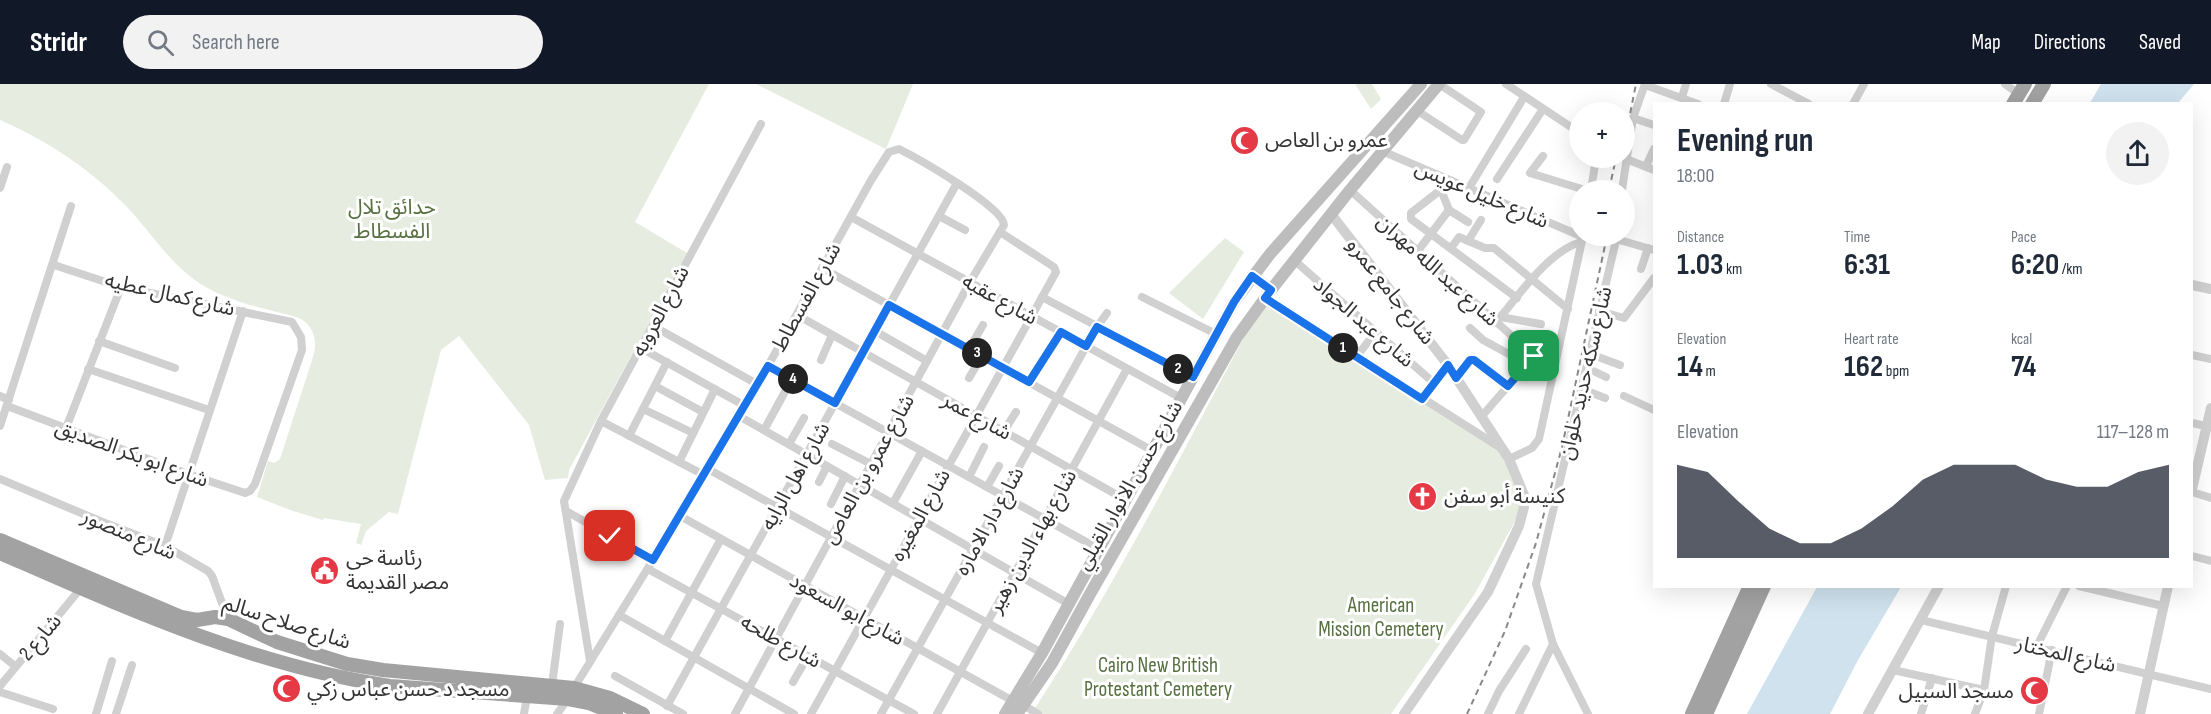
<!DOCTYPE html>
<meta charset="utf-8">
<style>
body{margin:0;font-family:"Sofia Sans Condensed","Noto Sans Arabic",sans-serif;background:#f2f2f3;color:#1f2937;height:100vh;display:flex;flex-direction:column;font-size:22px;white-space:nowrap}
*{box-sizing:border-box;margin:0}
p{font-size:20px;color:#747a83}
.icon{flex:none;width:33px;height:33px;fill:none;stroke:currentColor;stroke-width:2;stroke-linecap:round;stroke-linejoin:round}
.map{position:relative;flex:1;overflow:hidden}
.side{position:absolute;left:1653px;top:18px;width:540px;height:486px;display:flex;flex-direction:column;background:#fff;border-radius:0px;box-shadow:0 6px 24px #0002}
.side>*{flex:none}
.fabs{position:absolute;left:1569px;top:18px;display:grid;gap:12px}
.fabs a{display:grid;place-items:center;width:66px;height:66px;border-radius:50%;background:#fff;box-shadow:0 6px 24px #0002;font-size:30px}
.pin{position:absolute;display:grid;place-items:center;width:51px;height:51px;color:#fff;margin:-26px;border-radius:12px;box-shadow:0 3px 9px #0006}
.km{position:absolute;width:30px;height:30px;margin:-15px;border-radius:50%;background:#222;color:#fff;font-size:16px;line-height:30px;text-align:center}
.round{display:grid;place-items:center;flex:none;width:63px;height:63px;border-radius:32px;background:#f2f2f3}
.head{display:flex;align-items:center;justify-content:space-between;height:102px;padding:0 24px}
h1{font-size:33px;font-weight:700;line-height:45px}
.stats{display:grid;grid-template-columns:repeat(3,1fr);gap:9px;height:102px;padding:6px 24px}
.stats div{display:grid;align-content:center}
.stats b{font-size:30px;font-weight:700}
.stats small{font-size:16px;font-weight:400}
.stats p{font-size:16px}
.chart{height:168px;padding:12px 24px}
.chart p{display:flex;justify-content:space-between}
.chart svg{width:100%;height:108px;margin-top:6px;fill:#111827;opacity:.7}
header{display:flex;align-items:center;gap:36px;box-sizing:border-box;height:84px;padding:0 30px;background:#111827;color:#fff}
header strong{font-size:28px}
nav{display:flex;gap:33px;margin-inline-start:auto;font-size:21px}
.search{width:420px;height:54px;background:#f2f2f3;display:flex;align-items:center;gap:15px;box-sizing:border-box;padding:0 21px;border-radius:33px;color:#747a83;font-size:22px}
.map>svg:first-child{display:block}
.green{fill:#e6ecdf}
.water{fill:#cfe2ee}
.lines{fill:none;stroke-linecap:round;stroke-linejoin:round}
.minor{stroke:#d0d0d0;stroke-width:8}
.tertiary{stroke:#d0d0d0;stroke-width:10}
.secondary{stroke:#bdbdbd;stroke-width:12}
.trunk{stroke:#a2a2a2;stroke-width:14}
.rail{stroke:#888;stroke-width:2;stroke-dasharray:6 4.5;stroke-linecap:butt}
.route-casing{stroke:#fff;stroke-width:12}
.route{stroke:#1a73e8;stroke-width:8}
.labels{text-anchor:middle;stroke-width:6;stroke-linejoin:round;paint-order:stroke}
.poi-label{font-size:21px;fill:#333;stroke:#fff;text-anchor:start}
.street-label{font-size:21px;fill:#333;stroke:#fff}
.park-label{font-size:21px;fill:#56703f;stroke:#fff}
</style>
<header>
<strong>Stridr</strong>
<div class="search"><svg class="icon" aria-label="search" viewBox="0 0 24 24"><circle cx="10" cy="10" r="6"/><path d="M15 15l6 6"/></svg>Search here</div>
<nav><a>Map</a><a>Directions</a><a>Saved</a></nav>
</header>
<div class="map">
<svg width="2211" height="630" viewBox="0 0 2211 630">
<rect width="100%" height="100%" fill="#fff"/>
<!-- green -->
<g class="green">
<path d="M0,0H709L635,138L687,169L569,386L568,394L545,396L529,341L459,252L441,266L398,430L389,428L366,447L361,461L356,459L361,440L324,434L323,436L293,427L257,413L268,377L274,379L280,375L314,270C317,258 314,245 304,237C295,231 283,230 273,227C250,221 226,215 204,202C172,183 153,151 128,124C92,86 48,57 0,36Z"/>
<path d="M756,0H913L886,65Z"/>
<path d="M1355,0H1372L1381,15L1371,25Z"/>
<path d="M1225,154L1244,168L1203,235L1169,209Z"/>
<path d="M1265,214L1502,364L1523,423L1474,511L1391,630H1038L1033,627C1120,495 1190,353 1265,214Z"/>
</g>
<!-- water -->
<g class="water">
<path d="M2101,0H2194L2178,19H2090Z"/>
<path d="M1817,503H1901L1858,576L1830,630H1747Z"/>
</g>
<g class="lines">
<!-- minor -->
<g class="minor">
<path d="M1506,0L1580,49"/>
<path d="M1771,0L1809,20"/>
<path d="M2005,0L2019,10"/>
<path d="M1645,1L1698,20"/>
<path d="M1682,13L1686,0"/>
<path d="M1724,20L1730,0"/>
<path d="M1853,20L1864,0"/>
<path d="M1416,26L1462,56H1464L1481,28L1439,0"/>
<path d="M1633,34L1654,41"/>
<path d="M1382,67L1583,153"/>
<path d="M1543,72L1530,89L1585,106"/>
<path d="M1626,75L1654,86"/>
<path d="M1646,82L1654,65"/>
<path d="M1497,95L1543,25"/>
<path d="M1452,97L1411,129V135L1517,214"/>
<path d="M0,104L7,83"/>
<path d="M1469,104L1524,13"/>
<path d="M1350,106L1553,289"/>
<path d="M1441,106L1449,126L1468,138"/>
<path d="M1591,106L1596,74"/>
<path d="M1622,106L1633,34L1645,0"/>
<path d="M939,132L965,146"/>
<path d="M851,133L1181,314"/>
<path d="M1616,155L1654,166"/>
<path d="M1468,157L1481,136"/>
<path d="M1451,164L1459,153L1485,164H1494L1568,225"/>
<path d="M1417,168L1449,126"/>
<path d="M1295,177L1434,299"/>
<path d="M822,184L1153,367"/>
<path d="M1641,185L1648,164"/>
<path d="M1042,213L1193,293"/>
<path d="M1142,213L1216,250"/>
<path d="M1265,214L1501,364"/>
<path d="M1599,227L1624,234L1654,194"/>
<path d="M797,231L1126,416"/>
<path d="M1500,233L1541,240"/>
<path d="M1496,238C1518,213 1548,167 1581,158"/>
<path d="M653,242L757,300"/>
<path d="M1470,244L1483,256L1527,280"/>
<path d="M875,247L927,277"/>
<path d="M99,257L175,284"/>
<path d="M641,264L745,322"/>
<path d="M969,265L983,241"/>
<path d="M1590,270L1620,281"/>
<path d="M2192,271L2211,275"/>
<path d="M1356,273L1376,248"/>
<path d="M821,276L832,251"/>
<path d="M768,282L1099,465"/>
<path d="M1587,284L1606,293"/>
<path d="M88,285L209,326"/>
<path d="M969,294L982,272"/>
<path d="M1456,294L1471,275L1478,277L1508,301"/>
<path d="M1029,298L1061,248"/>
<path d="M655,302L703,328"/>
<path d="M1582,305L1605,314"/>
<path d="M0,312L9,316"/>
<path d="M1624,312L1654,326"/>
<path d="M1422,315L1448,281"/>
<path d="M7,322L188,390L245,409L250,407L255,400L302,266L301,253L292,238L121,203L54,181"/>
<path d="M643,325L693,349"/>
<path d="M739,332L1069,520"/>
<path d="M1482,332L1534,272"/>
<path d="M601,337L704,391"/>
<path d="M2192,339L2211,343"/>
<path d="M0,342L71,122"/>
<path d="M66,344L121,203"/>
<path d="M764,346L792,295"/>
<path d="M1004,347L1016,328"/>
<path d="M629,352L667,278"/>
<path d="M789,360L804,334"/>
<path d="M832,360L871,380"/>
<path d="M1509,375L1532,364L1539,355L1583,152"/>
<path d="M679,378L715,305"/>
<path d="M708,385L1042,569"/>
<path d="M969,393L984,363"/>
<path d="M0,395L105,439L165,462L208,487L212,492L228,535"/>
<path d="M819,398L827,382"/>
<path d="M987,403L999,382"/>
<path d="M2192,408L2211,414"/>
<path d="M893,419L922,367"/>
<path d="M831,420L845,392"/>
<path d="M566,427L653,476"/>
<path d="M680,432L1013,617"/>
<path d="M165,462L243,227"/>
<path d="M2192,472L2211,477"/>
<path d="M648,485L914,630"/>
<path d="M2079,502L2163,522"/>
<path d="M619,531L794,630"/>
<path d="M1921,536L2211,605"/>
<path d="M665,557L721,455"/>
<path d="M2037,562L2067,502"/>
<path d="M0,570L15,582"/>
<path d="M590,577L564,417L601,337L761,40"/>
<path d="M1893,586L1984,606"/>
<path d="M615,592L683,630"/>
<path d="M793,598L808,572"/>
<path d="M552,601L560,540"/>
<path d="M0,602L81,504"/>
<path d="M574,604L680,432L768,282L870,98L889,68L899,65C917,74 1004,123 1004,141L970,198L735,630"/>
<path d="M0,608L53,625"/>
<path d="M1023,621L1038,630"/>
<path d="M667,622L957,99"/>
<path d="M96,630L112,577"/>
<path d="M116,630L132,581"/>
<path d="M524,630L527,612"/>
<path d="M557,630L568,615"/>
<path d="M811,630L1056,188L1054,183L1000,148"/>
<path d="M881,630L1097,243L1107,229"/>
<path d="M937,630L1127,285"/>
<path d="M1488,630L1499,607L1526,565"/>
<path d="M1519,630L1553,560"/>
<path d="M1588,630L1553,560L1536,500L1617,152"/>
<path d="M1921,630L1932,594"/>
<path d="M1975,630L1984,606L1992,552L2006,502"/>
<path d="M2039,630L2052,566"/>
</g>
<!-- tertiary -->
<g class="tertiary">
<path d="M1331,130L1448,281L1509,375L1524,411V423L1519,442L1488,508L1404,630"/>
<path d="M2192,201L2211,205"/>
<path d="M2192,405L2211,324"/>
<path d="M1868,630L1939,502"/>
<path d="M2140,630L2168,502"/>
</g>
<!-- secondary -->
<g class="secondary">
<path d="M1252,192L1271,206"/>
<path d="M1005,630L1042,569L1234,218L1270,170L1421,0"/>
<path d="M1017,630L1052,579L1090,510L1237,253L1271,206L1350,106L1439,0"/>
</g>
<!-- trunk -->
<g class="trunk">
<path d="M2013,20L2025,0"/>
<path d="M2032,20L2044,0"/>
<path d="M0,456L181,533L197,536L215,533L228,535L277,558L347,580L383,586L574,604L610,614L643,630"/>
<path d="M0,469C126,524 253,582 390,602L568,615L589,619L616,630"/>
<path d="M1692,630L1750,502"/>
<path d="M1706,630L1764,502"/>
</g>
<!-- rail -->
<g class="rail">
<path d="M1624,60L1636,0"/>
<path d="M1609,106L1616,74"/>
<path d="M1467,630L1505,547L1536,459L1562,363L1607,152"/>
</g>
</g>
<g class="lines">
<defs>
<path id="route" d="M610,452L653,476L768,282L835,319L889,221L1029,298L1061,248L1086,262L1097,243L1193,293L1234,218L1252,192L1271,206L1265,214L1422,315L1448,281L1456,294L1470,276H1474L1508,302L1534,272"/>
</defs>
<!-- route casing -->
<use href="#route" class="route-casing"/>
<!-- route -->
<use href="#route" class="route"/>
</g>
<!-- icons -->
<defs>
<symbol id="mosque-disc" viewBox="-11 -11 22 22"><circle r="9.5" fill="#e63946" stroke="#fff"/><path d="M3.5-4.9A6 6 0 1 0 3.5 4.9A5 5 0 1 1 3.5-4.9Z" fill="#fff"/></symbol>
<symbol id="church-disc" viewBox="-11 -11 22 22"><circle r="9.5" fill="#e63946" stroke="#fff"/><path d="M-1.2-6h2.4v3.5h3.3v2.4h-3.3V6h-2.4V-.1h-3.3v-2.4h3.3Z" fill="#fff"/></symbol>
<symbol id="civic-disc" viewBox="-11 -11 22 22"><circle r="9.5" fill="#e63946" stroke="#fff"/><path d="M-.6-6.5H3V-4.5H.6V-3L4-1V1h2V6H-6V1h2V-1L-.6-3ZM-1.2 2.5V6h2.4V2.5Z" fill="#fff"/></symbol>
</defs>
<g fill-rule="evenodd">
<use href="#mosque-disc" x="1228" y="40" width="33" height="33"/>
<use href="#church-disc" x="1406" y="396" width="33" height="33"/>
<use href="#civic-disc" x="308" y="470" width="33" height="33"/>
<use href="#mosque-disc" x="270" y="588" width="33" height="33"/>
<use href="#mosque-disc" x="2018" y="590" width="33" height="33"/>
</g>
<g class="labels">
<!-- poi labels -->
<g class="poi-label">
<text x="1265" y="63">عمرو بن العاص</text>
<text x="1444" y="419">كنيسة أبو سفن</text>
<text x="346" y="481">رئاسة حى<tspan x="346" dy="24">مصر القديمة</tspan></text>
<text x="307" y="612">مسجد د حسن عباس زكي</text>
<text x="2014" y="614" text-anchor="end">مسجد السبيل</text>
</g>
<!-- street labels -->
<g class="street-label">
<text transform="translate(1482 110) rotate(23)" y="7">شارع خليل عويس</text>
<text transform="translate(1438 186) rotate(42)" y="7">شارع عبد الله مهران</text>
<text transform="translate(1391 207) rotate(52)" y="7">شارع جامع عمرو</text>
<text transform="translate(170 210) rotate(13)" y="7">شارع كمال عطيه</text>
<text transform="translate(806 213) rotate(-61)" y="7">شارع الفسطاط</text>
<text transform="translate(1000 215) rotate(29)" y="7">شارع عقبه</text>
<text transform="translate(660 227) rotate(-62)" y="7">شارع العروبه</text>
<text transform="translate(1364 238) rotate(41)" y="7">شارع عبد الجواد</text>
<text transform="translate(1585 289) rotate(-77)" y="7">شارع سكه حديد حلوان</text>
<text transform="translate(977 332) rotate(29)" y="7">شارع عمر</text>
<text transform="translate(132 369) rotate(20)" y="7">شارع ابو بكر الصديق</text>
<text transform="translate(868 385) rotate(-61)" y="7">شارع عمرو بن العاص</text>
<text transform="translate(795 392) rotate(-61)" y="7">شارع اهل الرايه</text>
<text transform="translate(1129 401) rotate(-60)" y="7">شارع حسن الانوار القبلي</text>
<text transform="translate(920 431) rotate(-61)" y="7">شارع المغيره</text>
<text transform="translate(989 437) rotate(-61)" y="7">شارع دار الاماره</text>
<text transform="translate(129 450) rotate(23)" y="7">شارع منصور</text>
<text transform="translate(1032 457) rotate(-61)" y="7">شارع بهاء الدين زهير</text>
<text transform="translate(847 525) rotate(29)" y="7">شارع ابو السعود</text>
<text transform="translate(287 538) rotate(18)" y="7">شارع صلاح سالم</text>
<text transform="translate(40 553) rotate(-50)" y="7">شارع 2</text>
<text transform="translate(781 557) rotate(29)" y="7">شارع طلحه</text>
<text transform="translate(2066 570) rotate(13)" y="7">شارع المختار</text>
</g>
<!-- park labels -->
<g class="park-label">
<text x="392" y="130">حدائق تلال<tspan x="392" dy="24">الفسطاط</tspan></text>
<text x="1381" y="528">American<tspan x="1381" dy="24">Mission Cemetery</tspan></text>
<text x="1158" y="588">Cairo New British<tspan x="1158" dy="24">Protestant Cemetery</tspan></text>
</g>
</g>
</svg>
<div class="fabs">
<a>+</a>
<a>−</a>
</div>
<div class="pin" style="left:1534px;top:272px;background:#1e9e55"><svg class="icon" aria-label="arrive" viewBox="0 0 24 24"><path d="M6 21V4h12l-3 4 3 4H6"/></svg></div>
<div class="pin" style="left:610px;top:452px;background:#d93025"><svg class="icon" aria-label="check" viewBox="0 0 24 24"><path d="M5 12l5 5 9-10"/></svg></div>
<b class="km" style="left:1343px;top:264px">1</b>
<b class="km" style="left:1178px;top:285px">2</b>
<b class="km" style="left:977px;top:269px">3</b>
<b class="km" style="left:793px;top:295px">4</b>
<section class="side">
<div class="head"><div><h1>Evening run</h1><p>18:00</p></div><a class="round"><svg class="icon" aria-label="share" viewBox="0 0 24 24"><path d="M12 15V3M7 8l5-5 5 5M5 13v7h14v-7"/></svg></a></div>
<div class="stats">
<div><p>Distance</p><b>1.03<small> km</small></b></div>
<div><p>Time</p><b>6:31</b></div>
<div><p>Pace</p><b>6:20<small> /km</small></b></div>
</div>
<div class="stats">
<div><p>Elevation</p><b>14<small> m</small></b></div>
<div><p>Heart rate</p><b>162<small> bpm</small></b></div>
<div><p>kcal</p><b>74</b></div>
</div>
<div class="chart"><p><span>Elevation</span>117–128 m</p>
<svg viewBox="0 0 160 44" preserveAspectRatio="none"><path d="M0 44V6L10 9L20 21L30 32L40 38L50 38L60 32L70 23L80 12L90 6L100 6L110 6L120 12L130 15L140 15L150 9L160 6V44z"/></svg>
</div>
</section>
</div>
